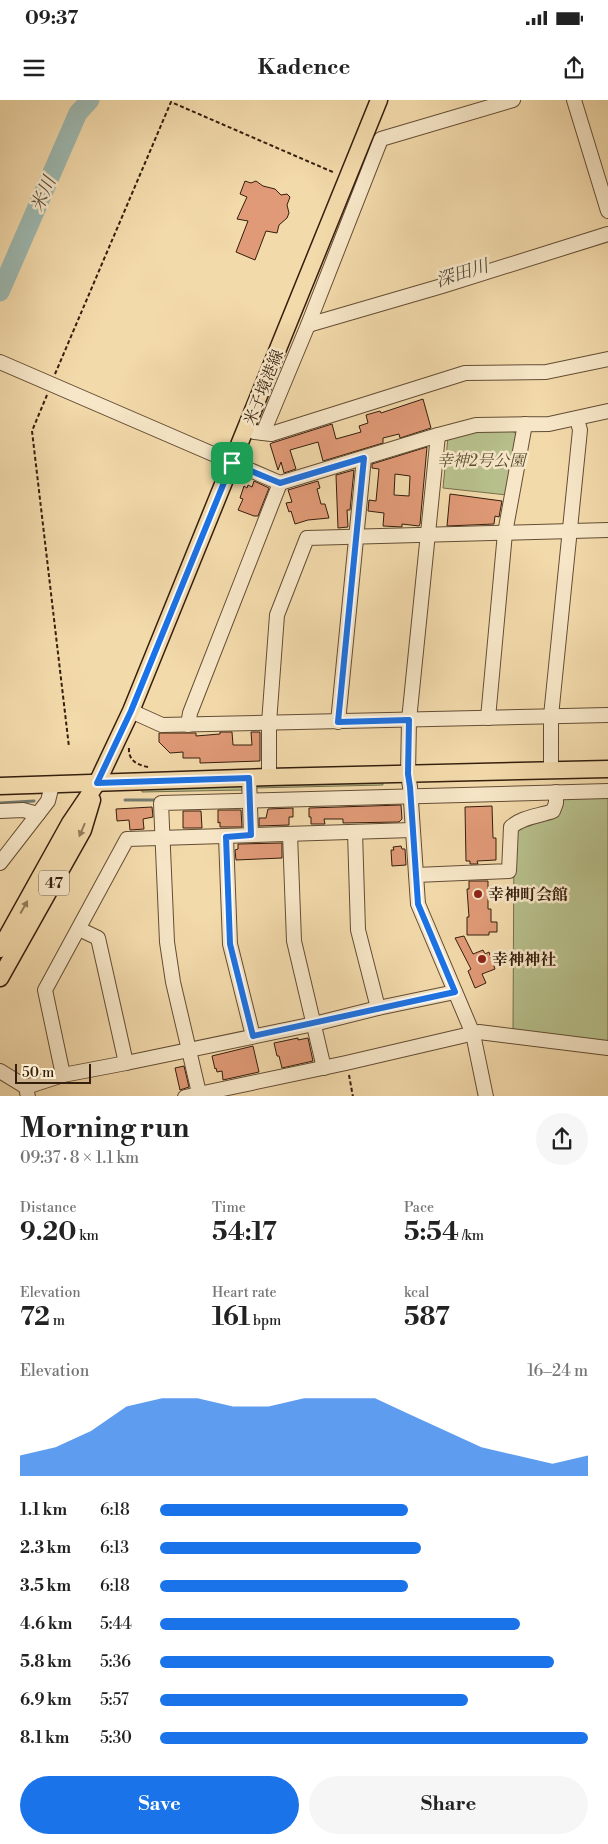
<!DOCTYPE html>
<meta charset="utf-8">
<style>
body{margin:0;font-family:"Libre Bodoni","Noto Serif JP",serif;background:#f6f6f6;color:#222;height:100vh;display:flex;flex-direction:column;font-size:19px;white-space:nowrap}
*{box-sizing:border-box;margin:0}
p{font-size:16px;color:#767676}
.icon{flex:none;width:28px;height:28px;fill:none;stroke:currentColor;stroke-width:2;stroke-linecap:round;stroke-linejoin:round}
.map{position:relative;height:996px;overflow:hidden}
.drawer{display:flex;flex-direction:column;background:#fff;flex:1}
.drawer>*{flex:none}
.scale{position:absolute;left:15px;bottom:12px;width:76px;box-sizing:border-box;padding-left:5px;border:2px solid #341e0d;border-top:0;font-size:14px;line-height:18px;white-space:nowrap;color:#341e0d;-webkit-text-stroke:4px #f7e7c8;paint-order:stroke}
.pin{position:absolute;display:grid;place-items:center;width:42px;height:42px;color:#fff;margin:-21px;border-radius:10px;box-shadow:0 2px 8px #0006}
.round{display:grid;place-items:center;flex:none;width:52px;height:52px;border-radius:26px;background:#f6f6f6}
.headline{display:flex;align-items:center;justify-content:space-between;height:85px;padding:0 20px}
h1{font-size:28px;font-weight:700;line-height:38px}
.figures{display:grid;grid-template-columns:repeat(3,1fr);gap:8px;height:85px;padding:5px 20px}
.figures div{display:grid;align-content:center}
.figures b{font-size:25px;font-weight:700}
.figures small{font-size:14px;font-weight:400}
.figures p{font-size:14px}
.chart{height:140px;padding:10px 20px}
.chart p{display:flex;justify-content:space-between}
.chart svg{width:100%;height:90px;margin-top:5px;fill:#1a73e8;opacity:.7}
.action{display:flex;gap:10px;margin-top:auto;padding:10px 20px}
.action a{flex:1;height:58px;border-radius:30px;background:#1a73e8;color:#fff;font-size:20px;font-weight:700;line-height:58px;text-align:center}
.action a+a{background:#f6f6f6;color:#222}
ul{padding:0 20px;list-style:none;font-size:16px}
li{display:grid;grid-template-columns:80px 60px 1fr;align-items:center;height:38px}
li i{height:12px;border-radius:6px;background:#1a73e8}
.status{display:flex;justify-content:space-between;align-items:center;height:35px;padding:0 25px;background:#fff;direction:ltr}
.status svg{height:14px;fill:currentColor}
header{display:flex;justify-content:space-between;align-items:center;height:65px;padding:0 20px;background:#fff;font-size:22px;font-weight:700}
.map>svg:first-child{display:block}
.green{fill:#b7c08c;stroke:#766f4c}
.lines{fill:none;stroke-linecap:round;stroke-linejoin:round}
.stream{stroke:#737b70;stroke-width:3}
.river{stroke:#9db9b2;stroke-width:19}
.building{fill:#e19a77;stroke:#341e0d;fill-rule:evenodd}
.minor-casing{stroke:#644d34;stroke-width:16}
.major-casing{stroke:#341e0d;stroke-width:19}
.path{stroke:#341e0d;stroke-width:2;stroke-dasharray:4 2.5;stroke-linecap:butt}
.minor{stroke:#f7e7c8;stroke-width:14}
.major{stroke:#f3daab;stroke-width:16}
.oneway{fill:#947c5c}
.route-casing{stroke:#fff;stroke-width:10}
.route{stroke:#1a73e8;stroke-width:6}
.poi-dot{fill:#8f2418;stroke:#f7e7c8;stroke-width:2}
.labels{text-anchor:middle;stroke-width:5;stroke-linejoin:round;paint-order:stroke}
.shield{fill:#f7e7c8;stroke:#6e5a45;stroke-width:1}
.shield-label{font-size:15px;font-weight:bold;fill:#341e0d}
.street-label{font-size:16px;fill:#341e0d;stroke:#f7e7c8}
.park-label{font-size:16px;font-style:italic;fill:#5b4f33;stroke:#f7e7c8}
.poi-label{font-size:16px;font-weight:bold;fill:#341e0d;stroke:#f7e7c8;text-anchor:start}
.water-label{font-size:18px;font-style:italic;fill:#544c3f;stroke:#f7e7c8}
</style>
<div class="status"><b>09:37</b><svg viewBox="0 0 49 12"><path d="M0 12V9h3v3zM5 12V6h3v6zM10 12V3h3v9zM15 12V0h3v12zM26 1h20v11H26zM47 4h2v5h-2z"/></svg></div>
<header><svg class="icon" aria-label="menu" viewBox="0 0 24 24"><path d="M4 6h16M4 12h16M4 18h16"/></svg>Kadence<svg class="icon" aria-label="share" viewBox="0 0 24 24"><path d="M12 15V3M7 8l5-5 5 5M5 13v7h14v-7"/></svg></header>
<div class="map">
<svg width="608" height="997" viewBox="0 0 608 997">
<rect width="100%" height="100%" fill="#f3daab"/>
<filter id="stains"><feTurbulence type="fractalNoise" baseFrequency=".004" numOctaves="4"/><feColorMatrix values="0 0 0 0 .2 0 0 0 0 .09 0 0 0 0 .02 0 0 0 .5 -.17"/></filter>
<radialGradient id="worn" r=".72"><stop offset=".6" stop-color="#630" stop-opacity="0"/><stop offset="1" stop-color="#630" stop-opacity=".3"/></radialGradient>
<!-- green -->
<g class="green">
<path d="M476,329L511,330L518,335L507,395L443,388L448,337Z"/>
<path d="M383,682V685L254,688L259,685Z"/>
<path d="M244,686V690L142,692V688Z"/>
<path d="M608,694V944L513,933L514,731L555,714L558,696Z"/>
</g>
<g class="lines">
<!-- stream -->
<g class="stream">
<path d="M125,700H159"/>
<path d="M0,703L34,701"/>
</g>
<!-- river -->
<path class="river" d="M0,192L78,13L90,0"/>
</g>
<!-- building -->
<g class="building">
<path d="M245,81L251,83L256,81L263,86L275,89L281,95L287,94L290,97L287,105L289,113L287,118L279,125L277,133L266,131L255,160L236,152L248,121L237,119L247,97L240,94Z"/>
<path d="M423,299L431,328L400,338L399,334L383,338V343L323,361L318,342L290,350L296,369L284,373L281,362L278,370L270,344L272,343L332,324L336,339L361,332L359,326L368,323L366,315L380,311L381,313Z"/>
<path d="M427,347L420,424L419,426L402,424V427L383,426L384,413L368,411L369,400L376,401L379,369L372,368V364ZM395,374L410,376L409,396L394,395Z"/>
<path d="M354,370L350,410H347L348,427L338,428L336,375Z"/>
<path d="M254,381L269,388L258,416H254L238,410L243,399L240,398L244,386L247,388L248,385L252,387Z"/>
<path d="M318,381L320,388L317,389L321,404H325L329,418L308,420L295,424L291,411L289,412L286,403L292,402L288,390Z"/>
<path d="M450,394L502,401L499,417L495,416L494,424L447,426Z"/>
<path d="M220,632H232L233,645H252L251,632H260V661L200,663V658H183V652L170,653L159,642V633H196V636L220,634Z"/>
<path d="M401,705L402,719L399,722L343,723V719H324L325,724H311V717H309V708Z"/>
<path d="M492,706L493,738H496V760L477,761L478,764H470V761H466L465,707Z"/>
<path d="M152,707L153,717L143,719L144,729L130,730L129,720L117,721L116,709Z"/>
<path d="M293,708V717H289V725L259,726V718H266L268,709Z"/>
<path d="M218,710H241L242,727H220V722L218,723Z"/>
<path d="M183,711H201L202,728H183Z"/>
<path d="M282,743V758L236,760L235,750L238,749V744Z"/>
<path d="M401,746L402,749H405L406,765L392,766L391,750H394L393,747Z"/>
<path d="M469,781H488V809H491V822H497V832H489V835H467V817H469L467,789H469Z"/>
<path d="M464,836L473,854L483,850L485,854L489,852L495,869L482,874L486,883L475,888L468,871L471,869L455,838Z"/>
<path d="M298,938V940L308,938L313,961L282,968L279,956H277L274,943Z"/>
<path d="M253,946L259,972L223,980L222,971L217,972L216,968L215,969L212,956Z"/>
<path d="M184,966L189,987L180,990L175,968Z"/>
</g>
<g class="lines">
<defs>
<g id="minor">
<path d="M574,0L608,111"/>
<path d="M308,225L442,186L608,134"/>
<path d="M0,262L280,383L438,335L476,325L549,324L608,311"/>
<path d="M254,332L271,334L465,273L546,272L608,259"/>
<path d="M263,333L308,225L381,39L513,0"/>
<path d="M438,335L409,620L408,674L410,687L418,804L473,934L486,997"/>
<path d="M131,611L162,625L608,615"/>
<path d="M488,618L505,433L525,324"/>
<path d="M338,622L364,358"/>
<path d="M188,625L190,613L280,383"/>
<path d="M551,671V616L580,330L577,319"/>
<path d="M269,677V623L277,515L307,438L608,430"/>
<path d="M249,678L251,735"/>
<path d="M0,711L23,710L38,714"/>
<path d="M355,732L358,830L378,908"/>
<path d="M290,734L294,841L324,968"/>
<path d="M226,737L230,844L253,936"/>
<path d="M0,763L48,701L52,685"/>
<path d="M416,775L509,771L511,727C522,717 539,716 553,711L556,703V692"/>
<path d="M79,829L98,838L126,963L314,924L378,908L455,892"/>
<path d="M0,971L26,987L28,997"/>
<path d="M63,975L45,890L127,739L412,730"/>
<path d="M26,987L63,975L126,963"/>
<path d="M199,993L173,882L167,842L161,703L608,691"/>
<path d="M185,997L346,963L479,932L608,948"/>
</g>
<g id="major">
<path d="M0,686L269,677L608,669"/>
<path d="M0,849L70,723L97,683L131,611L379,0"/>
<path d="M0,878L83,730L92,700"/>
</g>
</defs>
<!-- minor casing -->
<use href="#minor" class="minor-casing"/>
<!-- major casing -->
<use href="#major" class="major-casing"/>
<!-- path -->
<g class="path">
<path d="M55,274L171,2L335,73"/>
<path d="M47,295L32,331L69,647"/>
<path d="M129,648C128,660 137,665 148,667"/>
<path d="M349,975L353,997"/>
</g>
<!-- minor -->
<use href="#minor" class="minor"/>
<!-- major -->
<use href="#major" class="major"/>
</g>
<!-- one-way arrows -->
<defs><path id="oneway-solid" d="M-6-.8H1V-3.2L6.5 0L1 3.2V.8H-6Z" transform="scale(1.25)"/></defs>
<g class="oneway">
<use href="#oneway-solid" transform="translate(82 730) rotate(113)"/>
<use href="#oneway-solid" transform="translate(24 807) rotate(-61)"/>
</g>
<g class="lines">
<defs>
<path id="route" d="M364,358L338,622L409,620L408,674L410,687L418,804L455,892L253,936L230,844L226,737L251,735L249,678L97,683L131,611L232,363L280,383Z"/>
</defs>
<!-- route casing -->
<use href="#route" class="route-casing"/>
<!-- route -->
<use href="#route" class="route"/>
</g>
<!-- markers -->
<g class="poi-dot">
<circle cx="478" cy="794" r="5"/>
<circle cx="482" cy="859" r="5"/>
</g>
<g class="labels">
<!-- shield labels -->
<rect class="shield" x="39" y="770.5" width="30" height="25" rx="4"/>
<g class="shield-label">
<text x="54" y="788">47</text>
</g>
<!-- street labels -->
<g class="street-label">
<text transform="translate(263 287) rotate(-68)" y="6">米子境港線</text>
</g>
<!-- park labels -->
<g class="park-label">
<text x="481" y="366">幸神2号公園</text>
</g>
<!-- poi labels -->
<g class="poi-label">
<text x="488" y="800">幸神町会館</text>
<text x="492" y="865">幸神神社</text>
</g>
<!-- water labels -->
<g class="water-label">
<text transform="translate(43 94) rotate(-66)" y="6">米川</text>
<text transform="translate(462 173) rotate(-17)" y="6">深田川</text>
</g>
</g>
<rect width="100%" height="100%" filter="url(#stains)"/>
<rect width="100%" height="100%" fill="url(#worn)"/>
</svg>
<div class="scale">50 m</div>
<div class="pin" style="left:232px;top:363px;background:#1e9e55"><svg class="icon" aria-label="arrive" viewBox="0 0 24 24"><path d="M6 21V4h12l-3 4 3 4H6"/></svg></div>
</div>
<section class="drawer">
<div class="headline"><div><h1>Morning run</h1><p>09:37 · 8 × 1.1 km</p></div><a class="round"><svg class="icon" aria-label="share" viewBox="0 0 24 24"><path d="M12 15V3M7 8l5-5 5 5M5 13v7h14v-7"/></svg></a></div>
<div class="figures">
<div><p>Distance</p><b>9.20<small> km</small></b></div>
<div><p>Time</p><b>54:17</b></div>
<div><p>Pace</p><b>5:54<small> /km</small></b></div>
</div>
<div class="figures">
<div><p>Elevation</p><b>72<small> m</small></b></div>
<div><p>Heart rate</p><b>161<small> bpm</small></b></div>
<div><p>kcal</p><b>587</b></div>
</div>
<div class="chart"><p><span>Elevation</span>16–24 m</p>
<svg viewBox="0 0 160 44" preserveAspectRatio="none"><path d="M0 44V34L10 30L20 22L30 10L40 6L50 6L60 10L70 10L80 6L90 6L100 6L110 14L120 22L130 30L140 34L150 38L160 34V44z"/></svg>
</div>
<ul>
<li><b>1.1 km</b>6:18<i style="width:58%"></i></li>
<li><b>2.3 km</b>6:13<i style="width:61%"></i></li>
<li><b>3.5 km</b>6:18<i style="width:58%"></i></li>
<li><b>4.6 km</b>5:44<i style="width:84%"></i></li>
<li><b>5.8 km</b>5:36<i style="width:92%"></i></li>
<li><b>6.9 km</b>5:57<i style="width:72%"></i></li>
<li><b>8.1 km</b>5:30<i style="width:100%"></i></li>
</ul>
<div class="action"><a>Save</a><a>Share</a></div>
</section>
